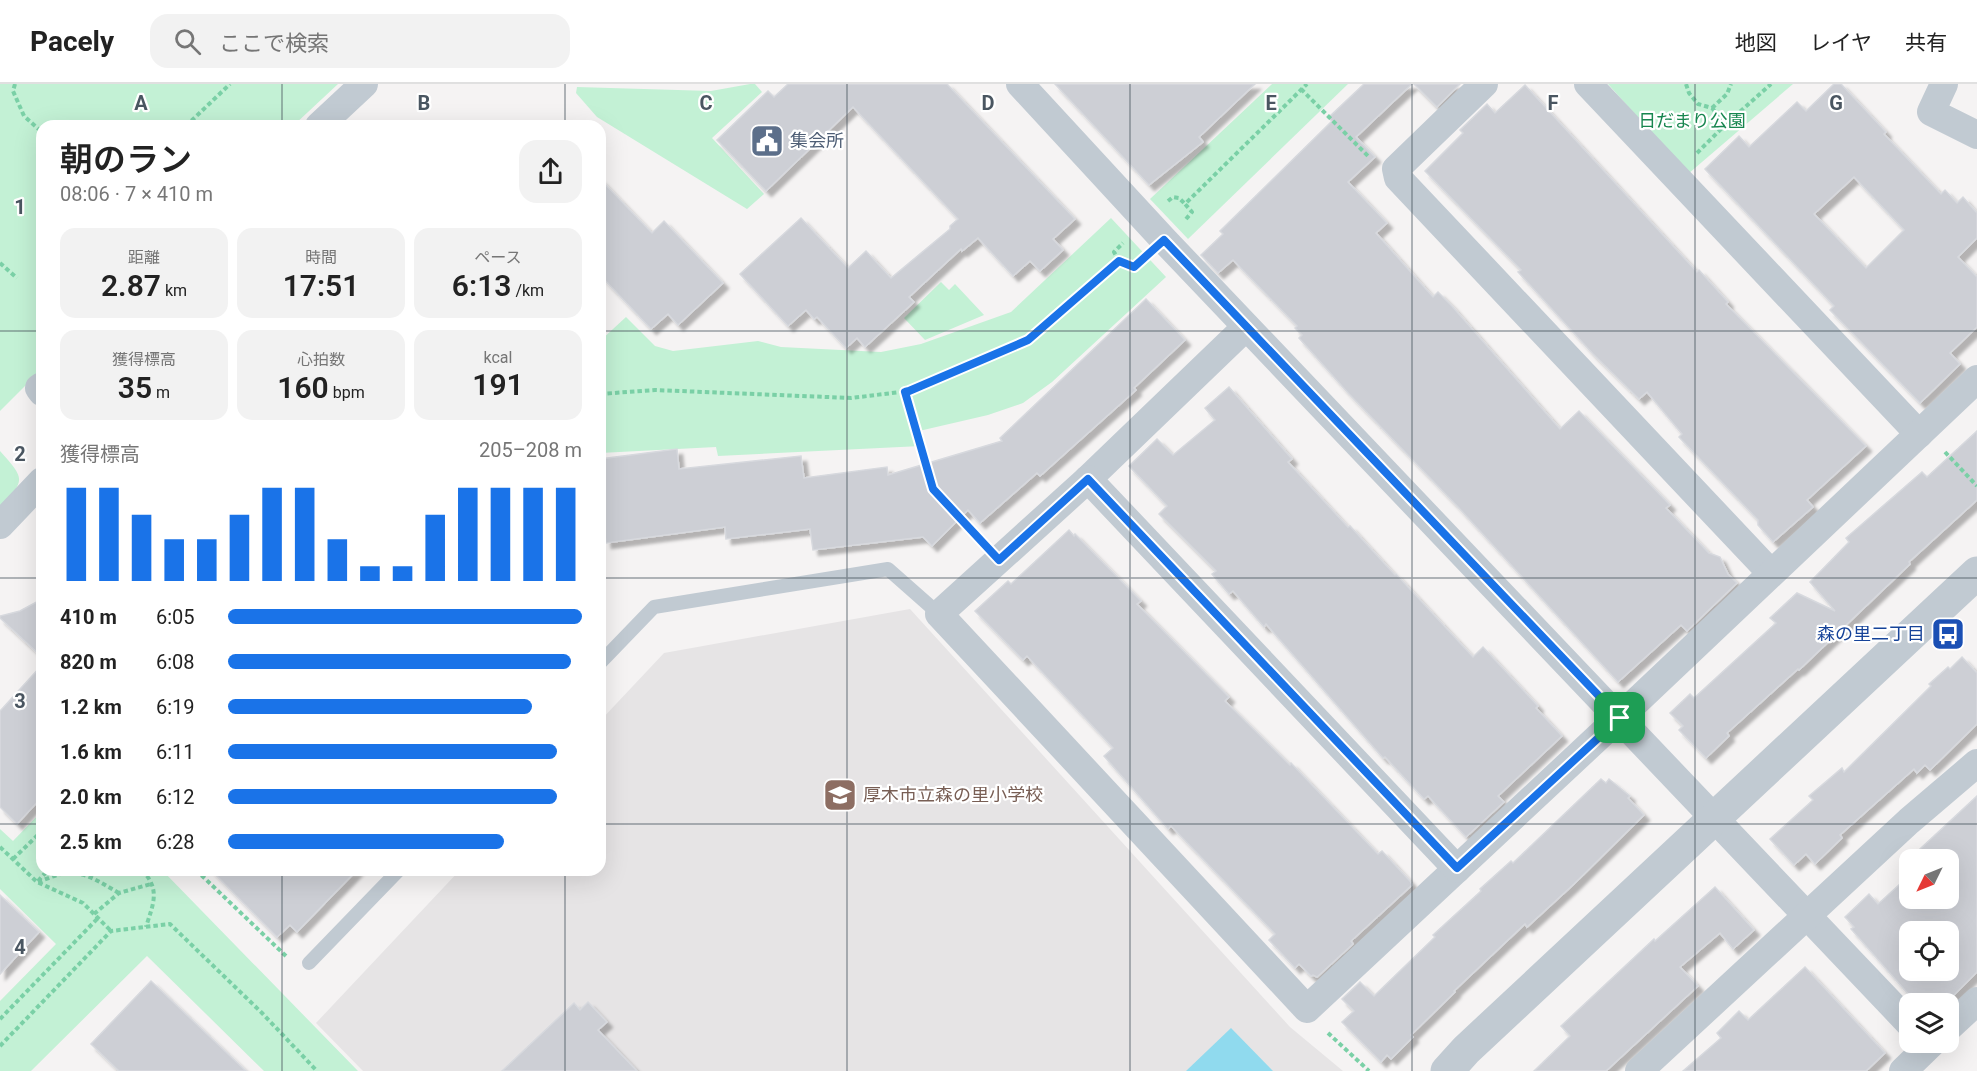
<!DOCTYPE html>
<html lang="ja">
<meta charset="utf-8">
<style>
body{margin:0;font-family:Roboto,"Noto Sans JP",sans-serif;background:#f2f2f2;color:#222;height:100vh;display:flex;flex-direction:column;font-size:22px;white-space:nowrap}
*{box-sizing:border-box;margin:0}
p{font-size:20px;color:#767676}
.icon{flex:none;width:33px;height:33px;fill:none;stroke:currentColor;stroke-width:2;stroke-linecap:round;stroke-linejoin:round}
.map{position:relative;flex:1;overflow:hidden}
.side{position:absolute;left:36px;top:36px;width:570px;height:756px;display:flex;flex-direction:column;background:#fff;border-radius:18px;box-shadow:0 6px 24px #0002}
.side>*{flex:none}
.needle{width:39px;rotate:227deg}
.buttons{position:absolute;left:1899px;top:765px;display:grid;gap:12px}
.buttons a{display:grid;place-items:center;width:60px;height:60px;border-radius:12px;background:#fff;box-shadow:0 6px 24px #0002;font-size:30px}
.pin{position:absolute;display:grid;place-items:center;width:51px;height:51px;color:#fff;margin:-26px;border-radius:12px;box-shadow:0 3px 9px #0006}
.round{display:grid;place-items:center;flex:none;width:63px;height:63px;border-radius:18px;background:#f2f2f2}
.summary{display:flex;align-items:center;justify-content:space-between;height:102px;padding:0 24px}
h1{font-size:33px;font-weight:600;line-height:45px}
.stats{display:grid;grid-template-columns:repeat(3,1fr);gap:9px;height:102px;padding:6px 24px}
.stats div{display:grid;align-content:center;border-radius:15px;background:#f2f2f2;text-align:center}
.stats b{font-size:30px;font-weight:600}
.stats small{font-size:16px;font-weight:400}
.stats p{font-size:16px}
.chart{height:168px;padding:12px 24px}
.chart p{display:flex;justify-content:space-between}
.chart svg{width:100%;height:108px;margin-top:6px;stroke:#1a73e8;stroke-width:6}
ul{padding:0 24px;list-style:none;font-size:20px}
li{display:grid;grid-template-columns:96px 72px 1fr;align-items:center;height:45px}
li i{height:15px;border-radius:8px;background:#1a73e8}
header{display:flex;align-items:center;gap:36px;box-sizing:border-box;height:84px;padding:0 30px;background:#fff;border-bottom:2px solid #e0e0e0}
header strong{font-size:28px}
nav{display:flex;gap:33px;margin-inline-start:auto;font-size:21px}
.search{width:420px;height:54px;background:#f2f2f2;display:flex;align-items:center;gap:15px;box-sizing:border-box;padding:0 21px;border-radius:18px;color:#767676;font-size:22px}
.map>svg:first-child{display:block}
.education{fill:#e6e4e5}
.green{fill:#c3f1d5}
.water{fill:#90daee}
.building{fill:#cdcfd5;stroke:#d7d9de;stroke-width:1.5;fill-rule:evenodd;filter:url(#shadow)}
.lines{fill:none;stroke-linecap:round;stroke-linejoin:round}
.path{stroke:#7ad0a6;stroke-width:4;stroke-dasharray:4.5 3;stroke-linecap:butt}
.service{stroke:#c1cad2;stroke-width:14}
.minor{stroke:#c1cad2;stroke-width:28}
.tertiary{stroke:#c1cad2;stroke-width:33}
.route-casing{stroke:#fff;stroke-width:12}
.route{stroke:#1a73e8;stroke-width:8}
.grid{fill:none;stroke:#4a5661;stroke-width:1.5;stroke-opacity:0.55}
.labels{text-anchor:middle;stroke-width:4.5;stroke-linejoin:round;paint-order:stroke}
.park-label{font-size:18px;fill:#17864f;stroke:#fff}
.service-label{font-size:18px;fill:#4e5e75;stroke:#fff;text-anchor:start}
.transit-label{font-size:18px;fill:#164399;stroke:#fff;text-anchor:end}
.education-label{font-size:18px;fill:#785e54;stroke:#fff;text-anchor:start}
.grid-label{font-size:20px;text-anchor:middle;font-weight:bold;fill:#4a5661;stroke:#fff;stroke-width:4.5;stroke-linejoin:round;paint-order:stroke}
</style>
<header>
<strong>Pacely</strong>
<div class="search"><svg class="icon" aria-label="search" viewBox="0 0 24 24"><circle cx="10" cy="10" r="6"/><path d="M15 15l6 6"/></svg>ここで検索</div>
<nav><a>地図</a><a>レイヤ</a><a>共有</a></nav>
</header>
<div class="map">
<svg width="1977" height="987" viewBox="0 0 1977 987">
<defs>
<filter id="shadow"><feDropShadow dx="5.5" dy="5.5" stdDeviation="1.5" flood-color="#0004"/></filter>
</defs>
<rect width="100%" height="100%" fill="#f5f3f3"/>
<!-- education -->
<path class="education" d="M910,525L1290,943L1343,987H363L316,939L460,786H600V637L664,569Z"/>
<!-- green -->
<g class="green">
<path d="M0,0H338L293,42H42V285L0,327Z"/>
<path d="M750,0H755L762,8L712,54L764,110L747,125L597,33L576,9L577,3L711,7Z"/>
<path d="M1272,0H1348L1188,155L1150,115Z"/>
<path d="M1608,0H1793L1688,90Z"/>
<path d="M1111,134L1166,193L1052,298L1023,319L988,331L919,347L921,362L718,372L716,363L600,369V257L626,233L655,262L673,267L758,257L781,263L881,268L921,260L1011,228Z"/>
<path d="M941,198L949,206L955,200L984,231L925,256L904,234Z"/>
<path d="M0,367C25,395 26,396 0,423Z"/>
<path d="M42,727V786H162L358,987H264L147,872L31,987H0V917L56,860L0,805V745L13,757Z"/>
</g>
<!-- water -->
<path class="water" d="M1231,944L1273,987H1186Z"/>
<!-- building -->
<g class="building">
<path d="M788,0H947L1075,135L1053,155L1063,166L1040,187L1030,177L1013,192L978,154L962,167L961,165L909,213L914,218L865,263L857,254L846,264L817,233L814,235L806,226L788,242L740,190L801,134L848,184L866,167L891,194L950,145V142L958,135L853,23L766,107L717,56L768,7L774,13Z"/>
<path d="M1055,0H1255L1199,53L1203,58L1149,101Z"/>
<path d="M1364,0H1412L1356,53L1375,73L1348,98L1387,139L1376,149L1433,213L1438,208L1451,221L1560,345L1579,327L1670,421L1666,424L1709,469L1720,473L1728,490L1737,499L1687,547L1681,541L1618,598L1458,423L1349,310L1299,254L1302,251L1295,244L1297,242L1233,176L1218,189L1201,171L1223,150L1220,147L1332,37L1328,34Z"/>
<path d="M1414,0H1460L1437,23Z"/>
<path d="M1834,0H1841L1886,48L1884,50L1941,110L1945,106L1957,119L1963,113L1977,129V154L1958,173L1977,193V243L1950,269L1960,280L1920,319L1830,226L1834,222L1705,85L1739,52L1749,63L1797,18L1806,27ZM1854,93L1904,146L1866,184L1814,130Z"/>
<path d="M1525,1L1697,188L1699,186L1728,218L1726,220L1866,362L1807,416L1813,423L1773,458L1758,441V436L1679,353L1682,350L1647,308L1639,315L1593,270L1518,188L1521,186L1425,87L1463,49L1460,46L1487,20L1495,29Z"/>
<path d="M600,95L652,149L664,137L723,199L678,241L668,230L651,245L600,191Z"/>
<path d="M1146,215L1185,256L1134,304L1136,306L1040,392L1037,389L980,439L968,426L932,462L923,453L813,466L810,445L726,455L725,443L606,459L600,414V375L677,365L679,385L801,372L804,394L887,383L888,391L1002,357L1000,354Z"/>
<path d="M1229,303L1292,375L1288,378L1348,443L1350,442L1395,491L1396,490L1473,573L1483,563L1538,622L1536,624L1562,652L1498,712L1504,718L1466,753L1428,712L1424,715L1385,673L1383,674L1266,540L1264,543L1233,507L1229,510L1212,490L1216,487L1159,430L1167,422L1129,382L1157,355L1173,371L1215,336L1205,324Z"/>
<path d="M1977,347V416L1909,478L1910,480L1799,586L1798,585L1727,649L1729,652L1706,674L1679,646L1683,642L1670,629L1690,610L1694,614L1776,539L1770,534L1797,509L1835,527L1810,498L1849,458L1846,454L1922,388L1927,393Z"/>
<path d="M1069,446L1074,452L1075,450L1141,517L1137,520L1229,613L1225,617L1290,681L1291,679L1378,770L1382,767L1410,797L1412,801L1351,857L1353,860L1317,893L1313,891L1311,892L1299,880L1295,884L1269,856L1275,850L1171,742L1168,745L1104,672L1113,664L1027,572L1023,576L975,527L1008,497L1011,500Z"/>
<path d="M42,515V573L0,534V532L20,527Z"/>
<path d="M1962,573L1977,589V640L1930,686L1925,681L1917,689L1914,685L1840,751L1842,754L1815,780L1806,770L1794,781L1770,755L1813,716L1809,712L1842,684L1844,688L1931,602L1929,600L1948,583L1950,585Z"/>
<path d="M42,581V713L17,740L0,723V627Z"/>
<path d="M1601,695L1606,699L1609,695L1630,712L1628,714L1644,731L1574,800L1527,843L1525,840L1454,907L1455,908L1411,951L1413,953L1391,975L1387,971L1381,978L1342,938L1354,927L1342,915L1360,898L1374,912L1435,853L1433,851L1481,807L1480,805L1511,777L1513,779Z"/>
<path d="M1977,712V888L1945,920H1917L1851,845L1854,843L1845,833L1869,810L1878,820L1910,791V814H1948V776H1910V780L1907,777ZM1910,848H1948V886H1910Z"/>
<path d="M211,786H357L297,848L290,841L277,853Z"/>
<path d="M1715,803L1754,846L1733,865L1720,849L1680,883L1698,902L1606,987H1534L1570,952L1561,942L1654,855L1655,857Z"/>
<path d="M0,811L39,848L0,890Z"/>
<path d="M1805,883L1885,969L1866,987H1683L1721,954L1717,949L1739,927L1748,936Z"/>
<path d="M151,897L246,987H119L91,960Z"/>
<path d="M588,918L607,938L598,946L637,987H502L574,919L580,926Z"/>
</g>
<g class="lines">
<!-- path -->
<g class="path">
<path d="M15,0L13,7L24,32L42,48"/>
<path d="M1686,0L1689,9L1698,20L1712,24L1726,40"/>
<path d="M1301,5L1368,72"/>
<path d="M1712,24L1727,10L1731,0"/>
<path d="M186,42L230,0"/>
<path d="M1697,69L1726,40L1771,0"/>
<path d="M1168,117L1173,113L1179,114L1185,120"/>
<path d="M1186,135L1192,128L1185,120L1307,0"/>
<path d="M1119,177L1114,168L1123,159"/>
<path d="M0,179L17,194"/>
<path d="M905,308L933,405L978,454"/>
<path d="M600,310L655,306L851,314L909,307L1028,256L1119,177L1134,183L1141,177"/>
<path d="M1945,368L1977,402"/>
<path d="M0,763L37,798L83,819L111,847"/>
<path d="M13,775L42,747"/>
<path d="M142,786C161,806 153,820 146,843"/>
<path d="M196,786L288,874"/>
<path d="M38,797L48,786"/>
<path d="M38,798C47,795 57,790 66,789C85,787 103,800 119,809"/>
<path d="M94,830L119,809L151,800"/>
<path d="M0,935L98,834"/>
<path d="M1328,949L1369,987"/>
<path d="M0,962L111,847L170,840L262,929L317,987"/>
</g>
<!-- service -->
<g class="service">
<path d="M600,579L654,523L888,485L939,530"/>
<path d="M309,879L399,786"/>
</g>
<!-- minor -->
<g class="minor">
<path d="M1020,0L1164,156L1910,940"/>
<path d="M1484,0L1396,85L1398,94L1771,489"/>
<path d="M1588,0L1919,350"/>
<path d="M1944,0L1931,28L1977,51"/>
<path d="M319,42L364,0"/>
<path d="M1246,243L1088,395L939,530L1307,925L1639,615L1977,295"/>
<path d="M42,302L39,304L42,308"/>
<path d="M1088,395L1457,785"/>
<path d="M0,441L42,397"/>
<path d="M1948,944L1977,917"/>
<path d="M1639,987L1909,737L1977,679"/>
<path d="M1903,987L1933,958"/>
</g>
<!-- tertiary -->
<path class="tertiary" d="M1447,987L1466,966L1977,489"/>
</g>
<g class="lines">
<defs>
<path id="route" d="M1164,156L1620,634L1457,784L1088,395L999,476L933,405L905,308L909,307L1028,256L1119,177L1134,183Z"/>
</defs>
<!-- route casing -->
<use href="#route" class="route-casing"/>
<!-- route -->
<use href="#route" class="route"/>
</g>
<!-- grid -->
<path class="grid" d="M282,0V42M565,0V42M847,0V987M1130,0V987M1412,0V987M1695,0V987M0,247H42M600,247H1977M0,494H42M600,494H1977M0,740H42M600,740H1977M282,786V987M565,786V987"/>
<!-- icons -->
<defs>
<symbol id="civic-square" viewBox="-11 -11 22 22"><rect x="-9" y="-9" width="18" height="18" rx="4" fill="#5c6f8a" stroke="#fff"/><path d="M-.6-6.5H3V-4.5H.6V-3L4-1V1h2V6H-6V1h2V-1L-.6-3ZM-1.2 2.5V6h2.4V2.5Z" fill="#fff"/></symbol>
<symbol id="bus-square" viewBox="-11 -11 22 22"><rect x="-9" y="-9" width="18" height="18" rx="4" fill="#1a4fb4" stroke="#fff"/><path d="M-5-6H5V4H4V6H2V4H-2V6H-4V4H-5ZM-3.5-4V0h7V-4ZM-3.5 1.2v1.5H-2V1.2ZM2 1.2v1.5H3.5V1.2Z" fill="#fff"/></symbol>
<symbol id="school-square" viewBox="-11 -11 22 22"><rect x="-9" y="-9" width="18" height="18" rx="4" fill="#8d6e63" stroke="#fff"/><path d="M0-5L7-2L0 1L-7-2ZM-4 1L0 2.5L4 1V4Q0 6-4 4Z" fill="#fff"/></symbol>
</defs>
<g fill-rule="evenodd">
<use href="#civic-square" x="748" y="38" width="38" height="38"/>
<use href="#bus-square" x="1929" y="531" width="38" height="38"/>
<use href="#school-square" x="821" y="692" width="38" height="38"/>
</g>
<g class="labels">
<!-- park labels -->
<g class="park-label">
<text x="1692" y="43">日だまり公園</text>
</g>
<!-- service labels -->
<g class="service-label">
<text x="790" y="63">集会所</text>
</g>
<!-- transit labels -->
<g class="transit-label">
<text x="1925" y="556">森の里二丁目</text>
</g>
<!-- education labels -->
<g class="education-label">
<text x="863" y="717">厚木市立森の里小学校</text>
</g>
</g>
<g class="grid-label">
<text x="141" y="26">A</text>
<text x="424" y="26">B</text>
<text x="706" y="26">C</text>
<text x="988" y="26">D</text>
<text x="1271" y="26">E</text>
<text x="1553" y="26">F</text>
<text x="1836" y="26">G</text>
<text x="20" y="130">1</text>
<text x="20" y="377">2</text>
<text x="20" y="624">3</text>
<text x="20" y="870">4</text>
</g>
</svg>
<div class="buttons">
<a><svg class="needle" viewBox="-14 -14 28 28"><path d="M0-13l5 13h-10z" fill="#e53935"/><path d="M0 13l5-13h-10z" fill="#767676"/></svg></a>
<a><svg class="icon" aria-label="locate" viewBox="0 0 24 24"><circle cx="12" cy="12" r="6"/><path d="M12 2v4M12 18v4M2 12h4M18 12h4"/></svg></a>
<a><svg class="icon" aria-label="layers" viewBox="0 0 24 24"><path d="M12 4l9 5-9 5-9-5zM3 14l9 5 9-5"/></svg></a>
</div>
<div class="pin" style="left:1620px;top:634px;background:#1e9e55"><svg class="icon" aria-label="arrive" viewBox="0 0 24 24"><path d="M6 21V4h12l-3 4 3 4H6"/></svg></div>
<section class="side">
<div class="summary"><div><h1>朝のラン</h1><p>08:06 · 7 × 410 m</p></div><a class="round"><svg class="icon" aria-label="share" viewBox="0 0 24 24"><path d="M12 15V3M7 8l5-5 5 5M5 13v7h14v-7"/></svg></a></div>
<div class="stats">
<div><p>距離</p><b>2.87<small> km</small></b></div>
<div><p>時間</p><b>17:51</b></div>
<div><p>ペース</p><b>6:13<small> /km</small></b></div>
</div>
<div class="stats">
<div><p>獲得標高</p><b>35<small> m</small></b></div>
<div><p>心拍数</p><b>160<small> bpm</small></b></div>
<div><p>kcal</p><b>191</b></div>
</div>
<div class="chart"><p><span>獲得標高</span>205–208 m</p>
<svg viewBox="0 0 160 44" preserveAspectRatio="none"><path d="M5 44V6M15 44V6M25 44V17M35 44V27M45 44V27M55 44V17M65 44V6M75 44V6M85 44V27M95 44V38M105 44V38M115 44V17M125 44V6M135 44V6M145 44V6M155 44V6"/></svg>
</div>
<ul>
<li><b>410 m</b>6:05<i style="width:100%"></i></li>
<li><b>820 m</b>6:08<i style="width:97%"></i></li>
<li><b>1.2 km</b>6:19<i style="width:86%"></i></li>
<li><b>1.6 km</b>6:11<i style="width:93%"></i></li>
<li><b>2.0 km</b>6:12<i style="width:93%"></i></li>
<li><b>2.5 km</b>6:28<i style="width:78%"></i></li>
</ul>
</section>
</div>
